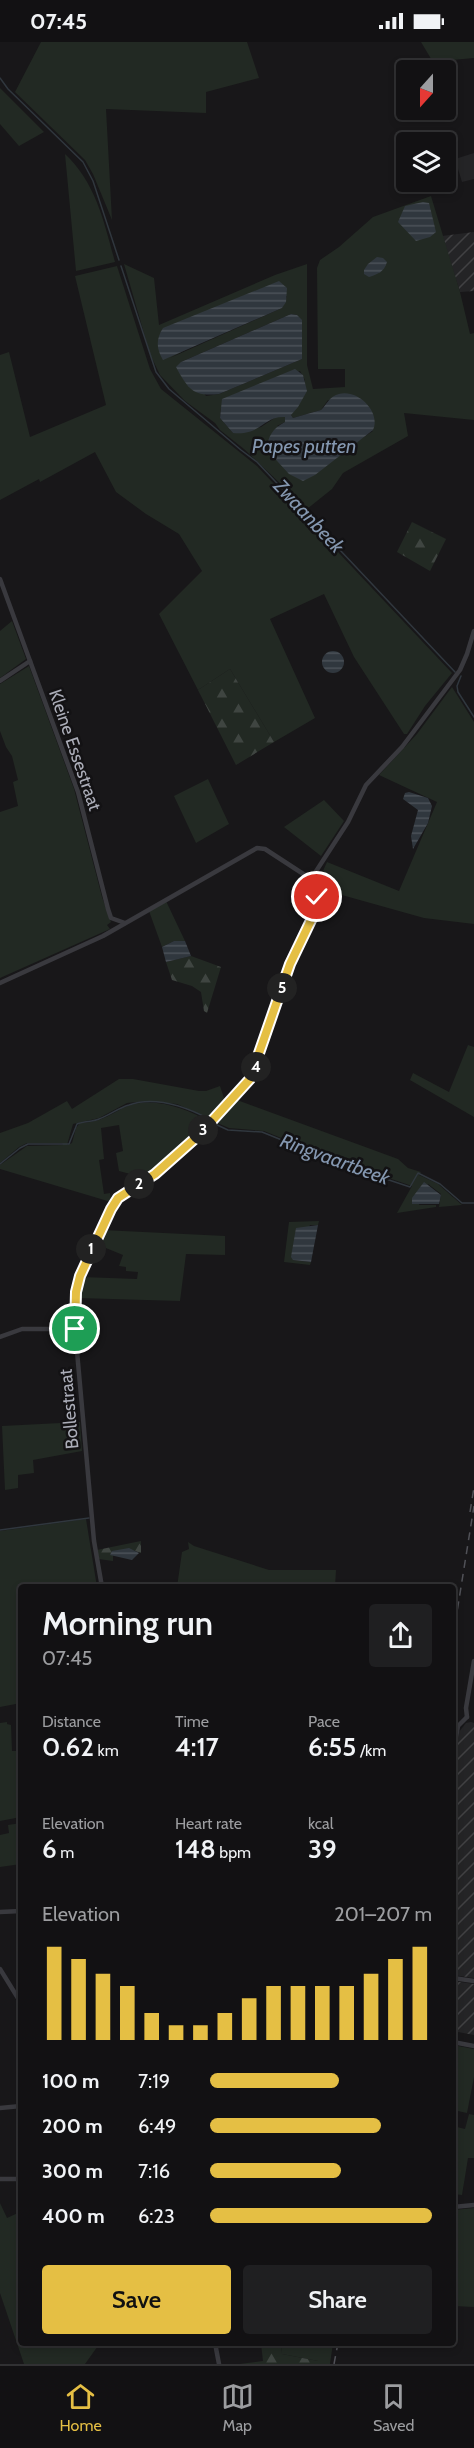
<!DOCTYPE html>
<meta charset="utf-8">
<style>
body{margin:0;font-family:Cabin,sans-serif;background:#1f1f21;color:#f1f3f6;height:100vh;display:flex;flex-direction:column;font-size:22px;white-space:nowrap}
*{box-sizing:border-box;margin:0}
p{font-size:20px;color:#9c9da0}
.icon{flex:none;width:33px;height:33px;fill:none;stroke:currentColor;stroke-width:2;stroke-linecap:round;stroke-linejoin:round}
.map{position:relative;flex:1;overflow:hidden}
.side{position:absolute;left:18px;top:1542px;width:438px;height:762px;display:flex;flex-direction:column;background:#121113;border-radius:6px;box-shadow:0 3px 9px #0003,0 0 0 2px #313133}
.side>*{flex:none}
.needle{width:39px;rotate:201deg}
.tools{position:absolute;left:396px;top:18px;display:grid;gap:12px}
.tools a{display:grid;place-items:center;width:60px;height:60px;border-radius:6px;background:#121113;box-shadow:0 3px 9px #0003,0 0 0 2px #313133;font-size:30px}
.pin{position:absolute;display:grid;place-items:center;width:51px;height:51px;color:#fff;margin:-26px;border:3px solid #fff;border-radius:50%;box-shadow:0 2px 6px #0007}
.km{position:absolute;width:30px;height:30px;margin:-15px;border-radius:50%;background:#222;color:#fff;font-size:16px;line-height:30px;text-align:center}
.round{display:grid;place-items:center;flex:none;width:63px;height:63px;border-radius:6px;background:#1f1f21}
.overview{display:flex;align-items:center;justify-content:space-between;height:102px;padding:0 24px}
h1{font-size:33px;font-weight:600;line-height:45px}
.stats{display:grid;grid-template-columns:repeat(3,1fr);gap:9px;height:102px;padding:6px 24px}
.stats div{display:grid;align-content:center}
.stats b{font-size:26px;font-weight:600}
.stats small{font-size:16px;font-weight:400}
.stats p{font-size:16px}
.chart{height:168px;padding:12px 24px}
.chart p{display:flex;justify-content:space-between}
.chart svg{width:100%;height:108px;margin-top:6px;stroke:#e5bf44;stroke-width:6}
.button{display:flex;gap:12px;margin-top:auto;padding:12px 24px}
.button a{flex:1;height:69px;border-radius:6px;background:#e5bf44;color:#111;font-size:24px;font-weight:600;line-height:69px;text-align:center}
.button a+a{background:#1f1f21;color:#f1f3f6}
ul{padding:0 24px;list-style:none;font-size:20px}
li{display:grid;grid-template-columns:96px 72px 1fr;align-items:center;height:45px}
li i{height:15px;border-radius:8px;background:#e5bf44}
.status{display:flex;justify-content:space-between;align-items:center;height:42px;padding:0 30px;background:#121113;direction:ltr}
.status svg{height:16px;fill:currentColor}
.dock{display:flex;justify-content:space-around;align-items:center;height:84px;border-top:2px solid #313133;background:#121113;font-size:16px;color:#9c9da0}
.dock a{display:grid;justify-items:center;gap:3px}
.dock .active{color:#e5bf44}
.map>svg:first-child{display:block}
.built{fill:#242426}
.industrial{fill:url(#industrial-furrows)}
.grass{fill:#222923;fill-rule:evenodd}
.forest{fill:url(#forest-firs)}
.water{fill:url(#water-rules)}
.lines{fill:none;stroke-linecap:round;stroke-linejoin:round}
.stream{stroke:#30373e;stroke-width:1.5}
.street{stroke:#39393e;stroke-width:4.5}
.rail{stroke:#505157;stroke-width:1.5;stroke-dasharray:8 6;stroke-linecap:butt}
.route-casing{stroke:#fff;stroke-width:12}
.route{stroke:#e5bf44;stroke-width:8}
.labels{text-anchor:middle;stroke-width:5;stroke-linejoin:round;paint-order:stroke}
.street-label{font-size:18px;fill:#abadb8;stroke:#131214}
.water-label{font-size:20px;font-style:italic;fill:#8497b0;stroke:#131214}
</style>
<div class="status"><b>07:45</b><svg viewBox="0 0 49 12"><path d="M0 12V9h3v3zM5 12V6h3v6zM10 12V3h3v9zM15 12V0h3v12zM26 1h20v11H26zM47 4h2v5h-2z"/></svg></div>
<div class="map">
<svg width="474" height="2322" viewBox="0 0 474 2322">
<defs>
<pattern id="industrial-furrows" width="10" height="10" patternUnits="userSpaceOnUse" patternTransform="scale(1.5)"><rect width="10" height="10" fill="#242426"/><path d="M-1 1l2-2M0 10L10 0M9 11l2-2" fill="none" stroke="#414143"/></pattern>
<pattern id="forest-firs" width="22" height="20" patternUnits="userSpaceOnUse" patternTransform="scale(1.5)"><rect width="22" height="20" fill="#222923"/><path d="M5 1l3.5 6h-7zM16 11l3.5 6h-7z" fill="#3f4541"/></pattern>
<pattern id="water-rules" width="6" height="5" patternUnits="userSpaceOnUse" patternTransform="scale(1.5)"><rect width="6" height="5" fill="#30373e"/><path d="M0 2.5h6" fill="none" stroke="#4b5158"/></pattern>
</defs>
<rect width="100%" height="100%" fill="#181719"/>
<!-- built -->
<path class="built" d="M474,111V137L462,140L455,117Z"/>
<!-- industrial -->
<g class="industrial">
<path d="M474,190V249L460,250L442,194Z"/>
<path d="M471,1680L474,1681V1936L453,1933V1728L459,1690L466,1681Z"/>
<path d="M453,1939L474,1942V1993L453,1989Z"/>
</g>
<!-- grass -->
<g class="grass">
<path d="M41,0H247L259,36L206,50V71L106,67L112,178L93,132L85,118L15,50Z"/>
<path d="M421,0H474V16L452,18L436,25Z"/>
<path d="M0,46L44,90L19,104L0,82Z"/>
<path d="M65,112C96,141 104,180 115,220L76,229Z"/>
<path d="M431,154L460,250L470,292L474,291V378L404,371L408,394L343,431L332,447L307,467L244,407L220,388L215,381L185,359L160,333L150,312L124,222L154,236L159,283L275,233L307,222V323L313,347L345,345V327H318L317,226L320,218L339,205L373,175ZM287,254L282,266L170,316ZM291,272L297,273L302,317L219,352L206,354L181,320ZM300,329L305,338L291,373L293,376L321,368L328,358L373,389L356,400L277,384L285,380V375H276L261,385L233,391L220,376L221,366Z"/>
<path d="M117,224L150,327L161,347L257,424L452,631L425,664L407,692H404L354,615L324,552L270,577L315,676L274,700L230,627L198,648L159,572L202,529L179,492L146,472L116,450L95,410L40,440L39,437L0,458V313L9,310L30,395L106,363L75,234Z"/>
<path d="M12,579L26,617L0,636V589Z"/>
<path d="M29,624L74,747L102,855L111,880L107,883L110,887L0,936V770L18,764L13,740L18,738L12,714L6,705L0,689V642Z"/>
<path d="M452,645L474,680V882L424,876L324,848L318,840L327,820L399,849L437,760L379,733L417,692Z"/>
<path d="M208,737L229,782L196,801L174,754Z"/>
<path d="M324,758L344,779L321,814L284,785Z"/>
<path d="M166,859L185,899H174L162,905L149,869Z"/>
<path d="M468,1003L474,1005V1075L410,1038L413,1031L449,1050Z"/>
<path d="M119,1037H133L199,1049H206L220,1044L225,1059L211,1077L177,1062L146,1059L127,1061L99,1076L73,1082L67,1103L72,1101L76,1086L80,1081C100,1080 106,1075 123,1066C151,1053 184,1066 209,1079L180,1107L145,1136L119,1129L116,1111L123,1109L119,1083L101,1086L104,1117L99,1118L104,1152L110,1151L111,1160L0,1127V1123L27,1104L63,1103L62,1101H27L19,1105L0,1121V1091L28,1081L67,1059L72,1067Z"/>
<path d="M237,1058L398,1117L408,1126L421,1130L419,1133L438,1142L462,1163L439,1165L441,1152L428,1142L419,1163H436V1165L397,1171L412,1144L341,1120L264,1089L229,1086L215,1080Z"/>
<path d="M319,1179L318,1183H310L293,1218L311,1220L310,1223L284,1220L289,1180Z"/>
<path d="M102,1188L225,1194V1213L186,1212L180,1259L78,1256L82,1235L137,1237L138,1230L126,1229V1225L119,1224L123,1213L96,1202Z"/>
<path d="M80,1380L82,1409L33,1418L34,1431L18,1433V1446L5,1448L2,1384Z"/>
<path d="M86,1477L97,1545H45L41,1543L39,1545H21V1661L0,1665V1489Z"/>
<path d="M188,1500L194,1504L269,1528H336L335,1545H177L182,1510L189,1507Z"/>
<path d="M7,1680V1682L11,1683L12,1709H21V1752L18,1753L21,1775L0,1779V1681Z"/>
<path d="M21,1781V1822L0,1825V1793L9,1791L8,1783Z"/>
<path d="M453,2003L474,2007V2035L467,2071L453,2068Z"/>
<path d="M469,2072L474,2073V2116H468L462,2153L453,2152V2084L465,2087Z"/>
<path d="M0,2161L7,2176L20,2170L21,2172V2301H100L85,2322H24L0,2251Z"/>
<path d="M474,2166V2265L453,2264V2168Z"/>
<path d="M281,2301H333L330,2322H318V2319L282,2312Z"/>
</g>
<!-- forest -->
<g class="forest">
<path d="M412,480L446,497L430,529L397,510Z"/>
<path d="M230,627L274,700L236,723L198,648Z"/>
<path d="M191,914L221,925L207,971L204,969L201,950L192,944L172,938L166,920Z"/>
<path d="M141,1499V1511L132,1508L113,1513V1519L99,1517L97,1508Z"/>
<path d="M261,2301H281L282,2312L318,2319V2322H240L263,2319Z"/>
</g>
<!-- water -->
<g class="water">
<path d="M423,160L429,161L436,190L430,195L416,199L398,180L405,164Z"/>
<path d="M377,215L383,216L387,220C384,230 378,232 369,235L364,232V228L368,222Z"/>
<path d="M279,239L287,246L286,260L282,266L163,318C156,306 156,297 163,286Z"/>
<path d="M291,272L297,273L302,278V317L219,352C193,355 188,347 176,325L181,320Z"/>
<path d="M295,327L303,333L307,349L298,365L291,373L293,376L321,368C327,362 330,354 339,352C359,347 381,371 373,388L315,433L303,439L289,432L267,408C267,395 273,386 285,380V375C263,374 261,394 233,391L220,376L222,357Z"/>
<circle cx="333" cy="620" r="11"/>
<path d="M409,750L428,756L432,764L428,781L413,807L411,794L418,768L403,757L405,751Z"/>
<path d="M174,899H185L191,914L166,920L162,905Z"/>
<path d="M424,1140L441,1153L439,1162H412V1156Z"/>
<path d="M318,1183L311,1220L293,1218L291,1215L296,1186Z"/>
<path d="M129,1506L139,1511L132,1518L110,1513L112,1509Z"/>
</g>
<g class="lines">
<!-- stream -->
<g class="stream">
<path d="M0,36L8,47L83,120L93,139L119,218"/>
<path d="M121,224L156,330L169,347L241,408L257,420L455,630"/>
<path d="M461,634L457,644L458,650L474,675"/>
<path d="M215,1082L228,1088L262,1090L341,1122L410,1145L418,1131L440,1142L462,1161H474"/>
<path d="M0,1122L20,1106L28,1102H69L77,1082C84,1079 92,1080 99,1077C110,1073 118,1066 129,1063C155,1054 186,1065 209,1077"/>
<path d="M0,1488L89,1476"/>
</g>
<!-- street -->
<g class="street">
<path d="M0,537L78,750L108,867L111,876L125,881"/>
<path d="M0,639L30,619"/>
<path d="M311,837L348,780L366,743L402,705L460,628L467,612L474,589"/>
<path d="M0,941L103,894L257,806L265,807L311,837"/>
<path d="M0,1295L22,1287H75"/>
<path d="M102,1545L94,1499L75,1287L77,1249L80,1234L101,1186L118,1157L155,1132L177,1113L200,1092L250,1037L290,922L315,870L317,855L311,837"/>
<path d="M467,1675L466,1666L474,1619"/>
<path d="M453,1711L458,1684L467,1675"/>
<path d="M0,1870L21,1869"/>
<path d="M0,1927L21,1961"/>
<path d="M453,1936L474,1939"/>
<path d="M453,2000L474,2004"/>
<path d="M0,2066L21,2064"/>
<path d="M0,2137H21"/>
<path d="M453,2165L474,2163"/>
<path d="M215,2301L219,2322"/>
</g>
<!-- rail -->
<g class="rail">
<path d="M470,1470L474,1445"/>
<path d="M453,1595L474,1464"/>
<path d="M334,2322L338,2301"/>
</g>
</g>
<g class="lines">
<defs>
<path id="route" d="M75,1287L76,1250L80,1234L111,1167L118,1156L155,1132L200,1092L250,1037L290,922L315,870L317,855"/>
</defs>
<!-- route casing -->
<use href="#route" class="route-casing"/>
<!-- route -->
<use href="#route" class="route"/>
</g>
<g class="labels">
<!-- street labels -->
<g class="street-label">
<text transform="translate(75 708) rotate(71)" y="6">Kleine Essestraat</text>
<text transform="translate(69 1367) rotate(-95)" y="6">Bollestraat</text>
</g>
<!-- water labels -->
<g class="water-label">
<text x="304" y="411">Papes putten</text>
<text transform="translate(309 474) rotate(47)" y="7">Zwaanbeek</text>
<text transform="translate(335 1117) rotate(20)" y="7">Ringvaartbeek</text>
</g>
</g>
</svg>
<div class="tools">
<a><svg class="needle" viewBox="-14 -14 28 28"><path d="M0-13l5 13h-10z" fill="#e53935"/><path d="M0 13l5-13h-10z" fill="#9c9da0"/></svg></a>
<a><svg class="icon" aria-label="layers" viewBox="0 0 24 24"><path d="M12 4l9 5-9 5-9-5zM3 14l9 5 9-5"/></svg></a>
</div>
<div class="pin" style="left:75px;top:1287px;background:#1e9e55"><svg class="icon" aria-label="arrive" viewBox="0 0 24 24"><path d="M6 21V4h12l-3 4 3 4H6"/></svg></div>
<div class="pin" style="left:317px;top:855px;background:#d93025"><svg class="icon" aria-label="check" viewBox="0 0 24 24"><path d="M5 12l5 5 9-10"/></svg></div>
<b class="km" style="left:91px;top:1207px">1</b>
<b class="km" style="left:139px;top:1142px">2</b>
<b class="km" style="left:203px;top:1088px">3</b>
<b class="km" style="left:256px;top:1025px">4</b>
<b class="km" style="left:282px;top:946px">5</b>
<section class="side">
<div class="overview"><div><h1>Morning run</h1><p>07:45</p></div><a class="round"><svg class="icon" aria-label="share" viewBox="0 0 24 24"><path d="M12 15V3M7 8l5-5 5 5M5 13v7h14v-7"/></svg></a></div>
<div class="stats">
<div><p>Distance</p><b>0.62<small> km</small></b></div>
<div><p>Time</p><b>4:17</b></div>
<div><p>Pace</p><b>6:55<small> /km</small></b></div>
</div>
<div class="stats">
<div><p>Elevation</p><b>6<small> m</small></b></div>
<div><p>Heart rate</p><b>148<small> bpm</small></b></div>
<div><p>kcal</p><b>39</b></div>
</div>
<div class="chart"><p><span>Elevation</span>201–207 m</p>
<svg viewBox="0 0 160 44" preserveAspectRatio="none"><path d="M5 44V6M15 44V11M25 44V17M35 44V22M45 44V33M55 44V38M65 44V38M75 44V33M85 44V27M95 44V22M105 44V22M115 44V22M125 44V22M135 44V17M145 44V11M155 44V6"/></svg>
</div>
<ul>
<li><b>100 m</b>7:19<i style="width:58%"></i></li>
<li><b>200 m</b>6:49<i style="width:77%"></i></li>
<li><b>300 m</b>7:16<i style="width:59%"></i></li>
<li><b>400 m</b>6:23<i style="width:100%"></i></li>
</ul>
<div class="button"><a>Save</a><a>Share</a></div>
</section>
</div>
<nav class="dock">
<a class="active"><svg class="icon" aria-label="home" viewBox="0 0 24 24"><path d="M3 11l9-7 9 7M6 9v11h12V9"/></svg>Home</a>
<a><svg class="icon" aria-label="map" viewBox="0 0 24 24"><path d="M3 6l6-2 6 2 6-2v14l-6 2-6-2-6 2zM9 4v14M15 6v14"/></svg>Map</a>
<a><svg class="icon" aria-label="saved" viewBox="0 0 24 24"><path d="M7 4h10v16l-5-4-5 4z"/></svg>Saved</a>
</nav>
